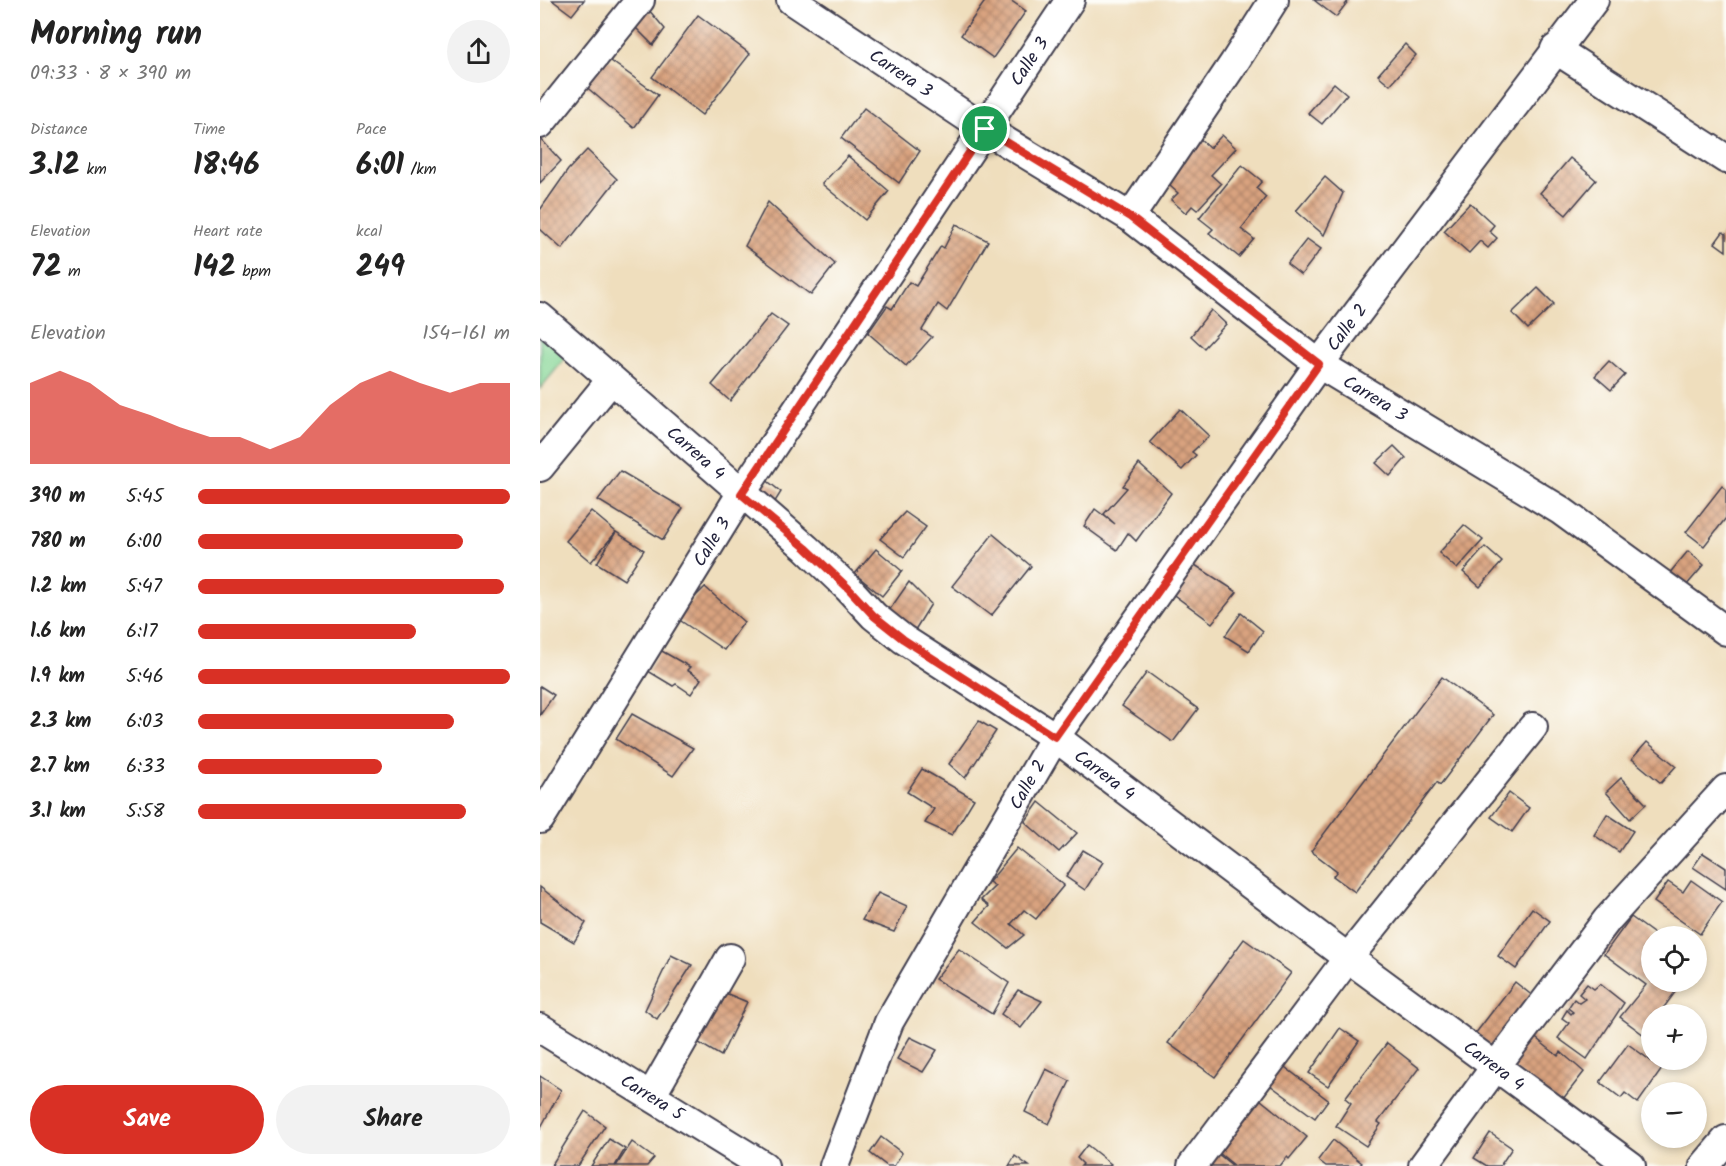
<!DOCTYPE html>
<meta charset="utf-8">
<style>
body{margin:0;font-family:Kalam,sans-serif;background:#f2f2f2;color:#222;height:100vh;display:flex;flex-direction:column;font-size:22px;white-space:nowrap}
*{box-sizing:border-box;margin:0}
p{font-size:20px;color:#767676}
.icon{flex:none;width:33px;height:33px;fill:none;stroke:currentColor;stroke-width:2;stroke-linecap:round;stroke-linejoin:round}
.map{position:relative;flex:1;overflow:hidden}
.details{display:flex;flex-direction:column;background:#fff;width:540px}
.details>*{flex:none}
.controls{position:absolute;left:1101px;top:926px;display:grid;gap:12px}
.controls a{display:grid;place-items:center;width:66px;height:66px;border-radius:50%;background:#fff;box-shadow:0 3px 9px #0003;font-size:30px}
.pin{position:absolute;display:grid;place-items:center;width:51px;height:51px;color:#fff;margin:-26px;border:3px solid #fff;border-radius:50%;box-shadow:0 2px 6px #0007}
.round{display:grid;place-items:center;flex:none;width:63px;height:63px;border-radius:32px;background:#f2f2f2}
.headline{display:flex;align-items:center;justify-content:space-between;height:102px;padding:0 30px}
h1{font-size:33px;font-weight:700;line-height:45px}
.stats{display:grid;grid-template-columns:repeat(3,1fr);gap:9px;height:102px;padding:6px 30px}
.stats div{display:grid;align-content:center}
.stats b{font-size:30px;font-weight:700}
.stats small{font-size:16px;font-weight:400}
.stats p{font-size:16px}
.chart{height:168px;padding:12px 30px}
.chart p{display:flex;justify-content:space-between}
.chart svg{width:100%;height:108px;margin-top:6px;fill:#d93025;opacity:.7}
.primary-button{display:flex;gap:12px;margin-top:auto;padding:12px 30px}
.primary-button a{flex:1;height:69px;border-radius:36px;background:#d93025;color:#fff;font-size:24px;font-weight:700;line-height:69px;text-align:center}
.primary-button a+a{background:#f2f2f2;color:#222}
ul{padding:0 30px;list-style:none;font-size:20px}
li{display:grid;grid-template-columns:96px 72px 1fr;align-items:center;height:45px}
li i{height:15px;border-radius:8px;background:#d93025}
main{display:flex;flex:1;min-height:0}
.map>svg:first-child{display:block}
.grass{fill:#85d696;stroke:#547c68;stroke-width:1.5}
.building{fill:url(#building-cross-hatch)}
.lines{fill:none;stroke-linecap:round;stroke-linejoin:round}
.minor-casing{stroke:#413e4e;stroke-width:32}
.minor{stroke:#fff;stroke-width:28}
.route-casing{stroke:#fff;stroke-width:12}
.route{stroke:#d93025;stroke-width:8}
.labels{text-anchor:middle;stroke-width:4.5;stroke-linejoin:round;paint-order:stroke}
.street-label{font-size:18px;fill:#22223b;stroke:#fdfcf7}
</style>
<main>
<section class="details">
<div class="headline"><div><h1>Morning run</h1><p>09:33 · 8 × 390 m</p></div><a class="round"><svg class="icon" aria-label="share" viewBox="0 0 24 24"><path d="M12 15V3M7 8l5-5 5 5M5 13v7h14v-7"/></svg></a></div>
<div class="stats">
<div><p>Distance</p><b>3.12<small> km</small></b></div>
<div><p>Time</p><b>18:46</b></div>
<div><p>Pace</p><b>6:01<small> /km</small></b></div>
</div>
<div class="stats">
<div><p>Elevation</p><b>72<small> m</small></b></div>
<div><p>Heart rate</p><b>142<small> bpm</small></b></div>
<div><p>kcal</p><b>249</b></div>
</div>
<div class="chart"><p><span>Elevation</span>154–161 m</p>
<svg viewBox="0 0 160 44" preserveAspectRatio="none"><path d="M0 44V11L10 6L20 11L30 20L40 24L50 29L60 33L70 33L80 38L90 33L100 20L110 11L120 6L130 11L140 15L150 11L160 11V44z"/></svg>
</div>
<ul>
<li><b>390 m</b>5:45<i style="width:100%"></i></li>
<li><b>780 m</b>6:00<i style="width:85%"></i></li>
<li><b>1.2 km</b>5:47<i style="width:98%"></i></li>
<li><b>1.6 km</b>6:17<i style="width:70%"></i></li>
<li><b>1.9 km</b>5:46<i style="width:100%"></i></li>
<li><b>2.3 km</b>6:03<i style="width:82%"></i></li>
<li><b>2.7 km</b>6:33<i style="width:59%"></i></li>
<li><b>3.1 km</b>5:58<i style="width:86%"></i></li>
</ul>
<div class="primary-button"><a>Save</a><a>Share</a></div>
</section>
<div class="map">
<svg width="1186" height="1166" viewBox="0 0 1186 1166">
<defs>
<pattern id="building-cross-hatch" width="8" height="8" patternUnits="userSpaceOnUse" patternTransform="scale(1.5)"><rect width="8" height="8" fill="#d9a37f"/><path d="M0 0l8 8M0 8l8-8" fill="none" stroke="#b08469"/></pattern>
</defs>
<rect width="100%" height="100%" fill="#fdfcf7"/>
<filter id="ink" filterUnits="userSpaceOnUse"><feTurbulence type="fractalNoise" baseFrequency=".0167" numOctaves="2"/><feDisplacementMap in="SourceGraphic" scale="12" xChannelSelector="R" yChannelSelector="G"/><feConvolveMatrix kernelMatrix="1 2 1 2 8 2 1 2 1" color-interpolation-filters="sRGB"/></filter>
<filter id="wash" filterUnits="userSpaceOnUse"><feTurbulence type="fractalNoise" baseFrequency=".008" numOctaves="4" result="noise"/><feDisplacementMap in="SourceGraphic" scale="24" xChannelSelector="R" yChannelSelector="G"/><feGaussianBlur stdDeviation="1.35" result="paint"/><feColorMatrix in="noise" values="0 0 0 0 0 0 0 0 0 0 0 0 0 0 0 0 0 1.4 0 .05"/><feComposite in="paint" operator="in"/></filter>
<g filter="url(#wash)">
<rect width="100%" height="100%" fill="#efdebd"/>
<!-- grass -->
<path class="grass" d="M0,334L27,356L0,389Z"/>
<g id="blocks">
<!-- building -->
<g class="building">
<path d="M12,0H44L32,15Z"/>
<path d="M446,0H470L486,11L453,58L421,35Z"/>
<path d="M774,0H809L796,17Z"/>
<path d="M108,9L125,29L113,45L94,26Z"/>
<path d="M158,15L210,54L162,115L112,77Z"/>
<path d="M865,44L876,55L850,85L838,75Z"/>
<path d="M64,56L118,95L94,128L43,84Z"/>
<path d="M794,83L807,94L782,124L768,113Z"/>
<path d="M324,108L380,151L359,183L301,138Z"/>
<path d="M682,135L696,148L671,175L681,184L657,210L652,206L646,213L631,200L638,193L622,179L657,136L670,148Z"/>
<path d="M0,138L21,161L0,183Z"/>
<path d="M47,150L77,179L22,249L0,229V210L28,170Z"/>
<path d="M308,156L349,191L325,220L282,184Z"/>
<path d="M1030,158L1056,180L1026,215L1000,193Z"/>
<path d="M702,165L722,181L716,188L726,197L701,229L714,239L699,257L669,233L673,229L659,218Z"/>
<path d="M785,177L803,193L784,235L756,211Z"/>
<path d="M228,202L295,264L271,295L205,246Z"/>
<path d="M930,203L954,225L949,231L957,238L948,248L940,241L929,253L904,231Z"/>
<path d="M416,224L448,241L407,311L398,304L382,330L392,337L366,366L328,333L347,306L352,309L369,282L376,286L401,246L404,248Z"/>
<path d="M1183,232L1186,234V251L1175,243Z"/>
<path d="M767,239L781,249L761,275L747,264Z"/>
<path d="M998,288L1014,304L988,329L972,313Z"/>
<path d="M671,310L686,324L664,348L651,336Z"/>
<path d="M231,314L248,326L190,401L172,385Z"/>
<path d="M1069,361L1085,375L1071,390L1055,376Z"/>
<path d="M640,409L669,436L652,452L656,455L642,470L610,442Z"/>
<path d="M854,446L866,458L850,476L836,463Z"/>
<path d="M599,464L631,493L596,541L588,533L577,550L544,526L555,509L575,524L564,514L587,488L583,486Z"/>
<path d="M80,471L143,508L123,540L58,500Z"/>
<path d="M225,479L241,492L228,513L210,499Z"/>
<path d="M1182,486L1186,489V518L1164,546L1146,532Z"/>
<path d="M51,511L76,532L104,550L84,580L57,563L76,532L51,562L26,541Z"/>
<path d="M365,512L386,527L364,557L340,539Z"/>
<path d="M924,525L943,540L917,569L899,553Z"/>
<path d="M453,534L491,566L451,616L412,586Z"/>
<path d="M945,547L962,562L940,587L923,572Z"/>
<path d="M336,549L362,571L342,596L315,574Z"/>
<path d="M1148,551L1164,565L1139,594L1123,581Z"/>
<path d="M644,558L697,592L672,623L623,587Z"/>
<path d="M369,582L391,604L373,633L348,612Z"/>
<path d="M165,587L204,622L184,650L135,617Z"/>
<path d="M701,613L723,631L709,651L685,636Z"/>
<path d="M120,650L150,667L147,670L161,679L151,694L136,684L133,686L108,671Z"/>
<path d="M607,672L658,709L633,742L582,706Z"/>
<path d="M902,677L953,715L900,785L897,782L815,892L793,876L797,871L771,851Z"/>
<path d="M0,686L14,695L0,715Z"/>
<path d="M92,714L153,748L133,776L76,739Z"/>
<path d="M439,721L456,731L425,778L409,764Z"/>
<path d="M1107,742L1136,766L1121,783L1092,759Z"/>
<path d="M382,769L434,799L412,835L385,823L394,809L367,792Z"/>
<path d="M1081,778L1106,804L1090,819L1066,792Z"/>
<path d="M969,793L989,808L972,832L951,817Z"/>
<path d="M499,802L537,833L519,852L485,822Z"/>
<path d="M1067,814L1093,831L1079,852L1054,835Z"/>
<path d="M477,848L524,885L496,919L484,910L471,924L484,935L468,948L435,922L449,906L441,900L455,886L449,882Z"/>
<path d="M543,850L563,862L545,890L526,877Z"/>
<path d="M1163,853L1186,868V889L1153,867Z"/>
<path d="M1151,880L1182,902L1160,934L1114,902L1128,882L1143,892Z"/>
<path d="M0,887L46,923L34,942L0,922Z"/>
<path d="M338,893L367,906L354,932L322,920Z"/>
<path d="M992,908L1010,921L976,969L958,956Z"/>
<path d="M1091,917L1117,936H1112V981H1123L1136,991L1119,1014H1112V1024L1104,1035L1080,1017L1106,985L1064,954Z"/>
<path d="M704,939L751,973L675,1077L628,1043Z"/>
<path d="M419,949L469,983L452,1014L395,979Z"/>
<path d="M131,955L152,965L117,1019L105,1010Z"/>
<path d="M975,982L994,997L953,1048L935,1034Z"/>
<path d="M1047,984L1054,989L1060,984L1084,1003L1047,1059L1018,1038L1029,1023L1022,1018L1027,1010L1031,1014L1033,1012L1028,1008L1034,999L1039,1003L1045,999L1039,994Z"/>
<path d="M478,990L502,1001L481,1028L461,1014Z"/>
<path d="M183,992L207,1002L181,1056L159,1043Z"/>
<path d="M800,1028L819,1041L788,1086L769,1073Z"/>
<path d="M987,1031L1018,1056L1021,1052L1044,1072L1019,1104L963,1060Z"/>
<path d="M370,1037L397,1050L383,1072L357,1059Z"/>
<path d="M847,1043L879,1068L838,1122L841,1124L826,1146L796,1126L811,1103L805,1098Z"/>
<path d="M1088,1044L1122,1069L1098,1103L1085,1093L1081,1098L1060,1082Z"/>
<path d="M733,1058L788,1100L775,1118L719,1077Z"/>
<path d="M506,1069L530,1081L509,1124L485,1112Z"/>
<path d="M0,1076L21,1090L0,1129Z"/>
<path d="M716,1096L767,1137L749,1159L747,1157L740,1166H695L673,1148Z"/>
<path d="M45,1111L65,1126L38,1166H11Z"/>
<path d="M950,1133L972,1148L960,1166H947L934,1158Z"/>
<path d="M341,1137L362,1153L354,1166H347L330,1153Z"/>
<path d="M69,1139L85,1149L75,1166H51Z"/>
<path d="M793,1140L822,1163L819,1166H786L778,1160Z"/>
<path d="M92,1142L114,1158L107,1166H76Z"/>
<path d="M547,1145L571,1164L569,1166H541L543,1164L537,1158Z"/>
<path d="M672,1149L693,1166H658Z"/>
<path d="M475,1156L489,1166H469Z"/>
</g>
</g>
</g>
<g filter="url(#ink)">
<use href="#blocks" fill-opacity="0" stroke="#413e4e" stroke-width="1.5"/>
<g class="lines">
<defs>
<g id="minor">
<path id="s1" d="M251,0L445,129L590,217L779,364L1020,510L1186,631"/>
<path d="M1015,49L1186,159"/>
<path d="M0,124L100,0"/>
<path d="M590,217L694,63L734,0"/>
<path id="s2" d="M0,317L266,548L308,588L334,616L363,639L515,737L808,958L1091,1166"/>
<path d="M0,467L71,380"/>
<path id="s3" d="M0,819L201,494L530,0"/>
<path id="s4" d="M0,1028L224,1166"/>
<path d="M111,1096L190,958"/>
<path id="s5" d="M294,1166L349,1022L515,737L779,364L1054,0"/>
<path d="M652,1166L808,958L993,727"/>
<path d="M883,1166L956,1066L1067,920L1186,789"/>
<path d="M1164,1166L1186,1140"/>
</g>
</defs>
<!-- minor casing -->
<use href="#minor" class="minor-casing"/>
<!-- minor -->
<use href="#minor" class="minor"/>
</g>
</g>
<g class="lines" filter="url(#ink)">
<defs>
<path id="route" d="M445,129L590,217L779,364L515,737L363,639L334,616L308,588L266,548L201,494Z"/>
</defs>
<!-- route casing -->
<use href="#route" class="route-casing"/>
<!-- route -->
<use href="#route" class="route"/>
</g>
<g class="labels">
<!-- street labels -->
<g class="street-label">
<text dy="6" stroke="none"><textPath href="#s3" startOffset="902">Calle 3</textPath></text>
<text dy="6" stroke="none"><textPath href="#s1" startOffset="132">Carrera 3</textPath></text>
<text dy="6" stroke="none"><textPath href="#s5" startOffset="987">Calle 2</textPath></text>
<text dy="6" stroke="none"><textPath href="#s1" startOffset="708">Carrera 3</textPath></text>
<text dy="6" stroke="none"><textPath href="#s2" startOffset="207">Carrera 4</textPath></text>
<text dy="6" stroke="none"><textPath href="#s3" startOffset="326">Calle 3</textPath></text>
<text dy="6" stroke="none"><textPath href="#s2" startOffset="729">Carrera 4</textPath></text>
<text dy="6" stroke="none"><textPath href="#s5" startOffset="429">Calle 2</textPath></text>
<text dy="6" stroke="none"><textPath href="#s2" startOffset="1215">Carrera 4</textPath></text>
<text dy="6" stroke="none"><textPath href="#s4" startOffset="132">Carrera 5</textPath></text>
</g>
</g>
</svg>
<div class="controls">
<a><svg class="icon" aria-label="locate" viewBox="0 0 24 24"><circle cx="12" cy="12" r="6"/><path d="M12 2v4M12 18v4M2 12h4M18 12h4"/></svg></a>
<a>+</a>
<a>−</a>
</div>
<div class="pin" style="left:445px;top:129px;background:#1e9e55"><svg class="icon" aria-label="arrive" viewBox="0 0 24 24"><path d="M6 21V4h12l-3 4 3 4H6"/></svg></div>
</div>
</main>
